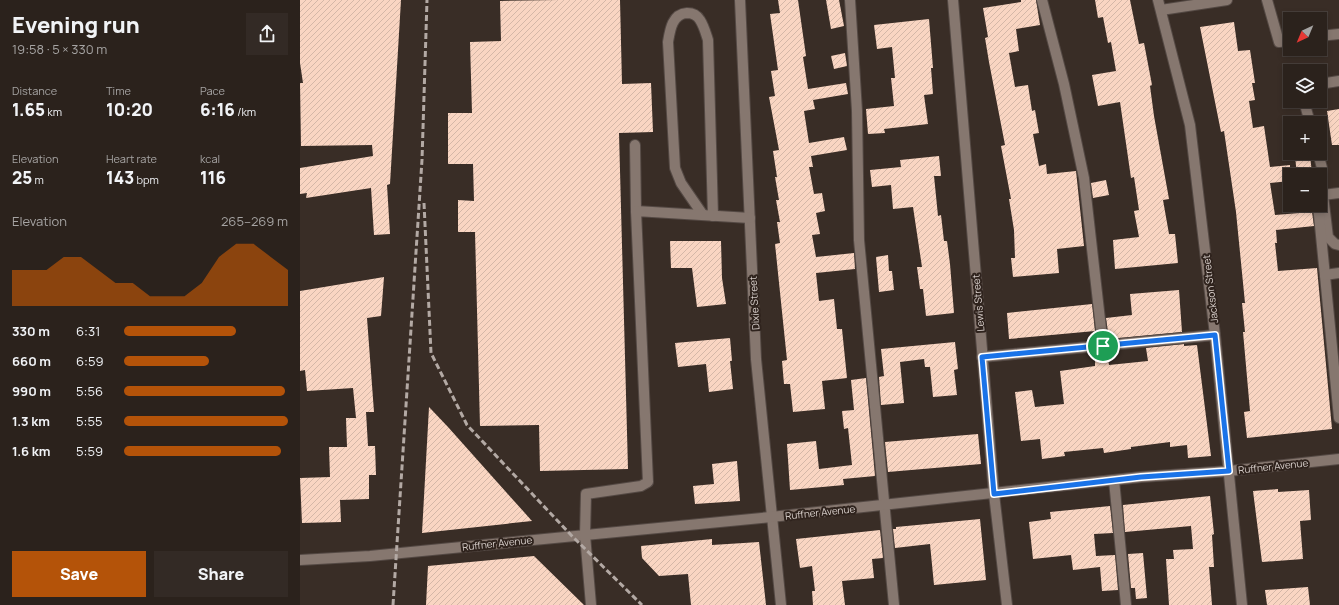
<!DOCTYPE html>
<meta charset="utf-8">
<style>
body{margin:0;font-family:Manrope,sans-serif;background:#332a25;color:#f1f3f6;height:100vh;display:flex;flex-direction:column;font-size:15px;white-space:nowrap}
*{box-sizing:border-box;margin:0}
p{font-size:13px;color:#a6a4a3}
.icon{flex:none;width:22px;height:22px;fill:none;stroke:currentColor;stroke-width:2;stroke-linecap:round;stroke-linejoin:round}
.map{position:relative;flex:1;overflow:hidden}
.sheet{display:flex;flex-direction:column;background:#2b221c;width:300px}
.sheet>*{flex:none}
.needle{width:26px;rotate:224deg}
.tools{position:absolute;left:983px;top:12px;display:grid;gap:8px}
.tools a{display:grid;place-items:center;width:44px;height:44px;border-radius:0px;background:#2b221c;box-shadow:0 2px 6px #0003,0 0 0 1px #473f3b;font-size:20px}
.pin{position:absolute;display:grid;place-items:center;width:34px;height:34px;color:#fff;margin:-17px;border:2px solid #fff;border-radius:50%;box-shadow:0 1px 4px #0007}
.round{display:grid;place-items:center;flex:none;width:42px;height:42px;border-radius:0px;background:#332a25}
.summary{display:flex;align-items:center;justify-content:space-between;height:68px;padding:0 12px}
h1{font-size:22px;font-weight:800;line-height:30px}
.figures{display:grid;grid-template-columns:repeat(3,1fr);gap:6px;height:68px;padding:4px 12px}
.figures div{display:grid;align-content:center}
.figures b{font-size:17px;font-weight:800}
.figures small{font-size:11px;font-weight:400}
.figures p{font-size:11px}
.chart{height:112px;padding:8px 12px}
.chart p{display:flex;justify-content:space-between}
.chart svg{width:100%;height:72px;margin-top:4px;fill:#b45309;opacity:.7}
.cta{display:flex;gap:8px;margin-top:auto;padding:8px 12px}
.cta a{flex:1;height:46px;border-radius:0px;background:#b45309;color:#fff;font-size:16px;font-weight:800;line-height:46px;text-align:center}
.cta a+a{background:#332a25;color:#f1f3f6}
ul{padding:0 12px;list-style:none;font-size:13px}
li{display:grid;grid-template-columns:64px 48px 1fr;align-items:center;height:30px}
li i{height:10px;border-radius:5px;background:#b45309}
main{display:flex;flex:1;min-height:0}
.map>svg:first-child{display:block}
.building{fill:url(#building-hatch)}
.lines{fill:none;stroke-linecap:round;stroke-linejoin:round}
.minor-casing{stroke:#544944;stroke-width:12}
.minor{stroke:#86776f;stroke-width:10}
.rail{stroke:#b3a9a4;stroke-width:3;stroke-dasharray:6 3;stroke-linecap:butt}
.route-casing{stroke:#fff;stroke-width:8}
.route{stroke:#1a73e8;stroke-width:5}
.labels{text-anchor:middle;stroke-width:4;stroke-linejoin:round;paint-order:stroke}
.street-label{font-size:10px;fill:#d9d0cc;stroke:#2f231d}
</style>
<main>
<section class="sheet">
<div class="summary"><div><h1>Evening run</h1><p>19:58 · 5 × 330 m</p></div><a class="round"><svg class="icon" aria-label="share" viewBox="0 0 24 24"><path d="M12 15V3M7 8l5-5 5 5M5 13v7h14v-7"/></svg></a></div>
<div class="figures">
<div><p>Distance</p><b>1.65<small> km</small></b></div>
<div><p>Time</p><b>10:20</b></div>
<div><p>Pace</p><b>6:16<small> /km</small></b></div>
</div>
<div class="figures">
<div><p>Elevation</p><b>25<small> m</small></b></div>
<div><p>Heart rate</p><b>143<small> bpm</small></b></div>
<div><p>kcal</p><b>116</b></div>
</div>
<div class="chart"><p><span>Elevation</span>265–269 m</p>
<svg viewBox="0 0 160 44" preserveAspectRatio="none"><path d="M0 44V22L10 22L20 22L30 14L40 14L50 22L60 30L70 30L80 38L90 38L100 38L110 30L120 14L130 6L140 6L150 14L160 22V44z"/></svg>
</div>
<ul>
<li><b>330 m</b>6:31<i style="width:68%"></i></li>
<li><b>660 m</b>6:59<i style="width:52%"></i></li>
<li><b>990 m</b>5:56<i style="width:98%"></i></li>
<li><b>1.3 km</b>5:55<i style="width:100%"></i></li>
<li><b>1.6 km</b>5:59<i style="width:96%"></i></li>
</ul>
<div class="cta"><a>Save</a><a>Share</a></div>
</section>
<div class="map">
<svg width="1039" height="605" viewBox="0 0 1039 605">
<defs>
<pattern id="building-hatch" width="6" height="6" patternUnits="userSpaceOnUse"><rect width="6" height="6" fill="#f9d5c2"/><path d="M-1 1l2-2M0 6l6-6M5 7l2-2" fill="none" stroke="#d4b7a7"/></pattern>
</defs>
<rect width="100%" height="100%" fill="#392d26"/>
<!-- building -->
<g class="building">
<path d="M0,0H101L90,184L87,185L90,234L74,235L71,188L6,198L7,193L0,194V168L73,156L72,145L1,146L0,83H3L0,63Z"/>
<path d="M258,0H320L322,84L351,83L353,132L319,133L328,469L240,471L239,425L180,426L175,232H158V200L174,201L173,164H148V113H172L170,42L201,41L200,1Z"/>
<path d="M478,0H498L506,56L503,57L508,89L546,83L548,94L513,100L515,109L504,111L509,143L544,137L547,150L511,156L513,167H509L514,194L522,193L525,211L516,213L520,234L512,235L516,257L554,253L555,269L516,273L519,301L534,299L537,329H542L547,378L522,381L525,409L493,412L490,384H484L482,361L487,360L475,244L480,243L477,222H480L476,200H479L475,177H477L473,151L479,150L469,97L475,96L471,71L478,70L470,14L480,13Z"/>
<path d="M526,0H539L544,26L531,29Z"/>
<path d="M721,0H736L740,25L716,29L719,51L709,53L715,87L728,85L732,111L735,110L739,133L733,134L739,166L746,164L747,174L776,171L784,246L757,249L759,273L713,277L711,258H715L714,230L709,199H711L701,146L705,145L689,62L685,38L688,37L683,8L721,2Z"/>
<path d="M795,0H830L839,44L844,43L852,85L850,86L854,116L869,199L863,200L869,234H875L878,263L815,269L813,240L839,237L834,211L839,210L834,177L831,178L820,102L798,106L792,75L816,71L811,42L808,43L803,17L798,18Z"/>
<path d="M629,19L633,68H631L633,94L624,95L628,124L584,129L585,133L568,134L566,109L594,106L591,78H595L592,47L577,49L574,25Z"/>
<path d="M934,22L938,51L950,50L955,83H952L955,100L949,101L953,128L964,126L970,167L990,165V181L970,183L975,215L1012,212L1014,226L976,230L977,243H975L978,271L1017,268L1032,429L947,438L944,412L950,411L943,332H945L942,303H945L936,212L924,131L921,132L900,27Z"/>
<path d="M545,53L547,66L534,69L531,56Z"/>
<path d="M1039,109V145H1032L1027,111Z"/>
<path d="M1010,155L1012,174L997,175L995,156Z"/>
<path d="M639,156L641,176H634L638,216L641,215L644,241H647L650,264L654,313L626,316L623,289H620L617,267H622L613,207L593,209L591,185L572,187L570,170L601,167L600,160Z"/>
<path d="M806,180L809,195L793,198L791,183Z"/>
<path d="M370,241H421L422,278L426,304L397,307L392,268H371Z"/>
<path d="M588,255L589,271H592L594,290L579,292L576,257Z"/>
<path d="M84,277L81,316L67,318L74,412H66L68,446H75L76,475H69V499L40,500L41,522L2,523L0,478L30,477L29,447H47L46,418H56L53,388L7,391L5,370L0,371V291Z"/>
<path d="M879,290L882,332L809,339L806,318L832,315L830,294Z"/>
<path d="M792,304L795,331L709,339L707,313Z"/>
<path d="M430,338L432,361H430L433,389L409,392L406,364L378,367L375,343Z"/>
<path d="M655,342L658,369L654,370L657,395L633,397L630,367H625L624,359L600,362L604,403L581,405L579,377L584,376L581,349Z"/>
<path d="M884,344V346L897,345L911,456L888,458L887,445L870,447V442L831,447V449L804,453L803,448L764,452L765,456L742,459L740,439L721,441L715,392L732,390L735,407L764,404L760,371L795,366V360L808,359L809,365L848,361L846,348Z"/>
<path d="M566,378L575,476L543,479L544,485L490,490L487,444L516,441L519,469L552,465L548,428L544,429L542,411L554,410L551,380Z"/>
<path d="M129,407L148,427L232,521L122,533Z"/>
<path d="M678,434L681,464L588,472L585,442Z"/>
<path d="M437,461L440,501L395,504L393,486L414,484L412,464Z"/>
<path d="M978,489V492L1009,490L1011,520L1000,521L1003,559L962,562L953,491Z"/>
<path d="M910,496L914,534L912,535L914,567H909L912,605H869L866,559H874L873,550L893,549L891,526L825,532L823,505Z"/>
<path d="M810,506L813,533L794,534L796,556L815,555L818,590L802,591L800,567L773,570L771,555L733,559L729,522L751,519L750,512Z"/>
<path d="M680,519L686,580L634,585L630,544L595,548L593,529H596V527Z"/>
<path d="M580,530L583,558L572,559L574,578L542,581L545,605H513L512,591H515L512,566L500,568L496,539Z"/>
<path d="M412,539V545L459,542L466,605H391L388,574L359,576L342,558L341,546Z"/>
<path d="M843,553L847,598L836,599L835,588H831L828,554Z"/>
<path d="M234,556L284,605H126L128,566Z"/>
<path d="M1008,587L1010,605H967L965,590Z"/>
</g>
<g class="lines">
<defs>
<g id="minor">
<path d="M440,0L456,359L481,605"/>
<path d="M550,0L557,111L559,240L594,605"/>
<path d="M653,0L694,494L707,605"/>
<path d="M742,0L764,84L784,178L803,346"/>
<path d="M858,0L890,125L915,335L942,605"/>
<path d="M967,0L979,42L990,41"/>
<path d="M861,10L927,0"/>
<path d="M1020,36L1039,34"/>
<path d="M1020,84L1039,81"/>
<path d="M1004,101L1010,123"/>
<path d="M335,145L336,211"/>
<path d="M1018,153L1022,168"/>
<path d="M1039,193L1023,195L1028,237L1035,244L1039,245"/>
<path d="M1018,205L1039,418"/>
<path d="M403,215L381,183L375,168L368,42C370,30 372,14 387,13C392,13 397,15 400,20C404,26 406,34 408,40L413,216"/>
<path d="M1025,275L1039,273"/>
<path d="M682,357L915,335"/>
<path d="M814,480L826,605"/>
<path d="M0,560L70,556L471,517L841,477L929,471L1039,459"/>
<path d="M291,605L285,535L286,494L341,486L348,482L336,211L450,218"/>
</g>
</defs>
<!-- minor casing -->
<use href="#minor" class="minor-casing"/>
<!-- minor -->
<use href="#minor" class="minor"/>
<!-- rail -->
<g class="rail">
<path d="M124,203L131,353L167,425L271,535L342,605"/>
<path d="M93,605L122,160L127,0"/>
</g>
</g>
<g class="lines">
<defs>
<path id="route" d="M915,335L929,471L841,477L694,494L682,357Z"/>
</defs>
<!-- route casing -->
<use href="#route" class="route-casing"/>
<!-- route -->
<use href="#route" class="route"/>
</g>
<g class="labels">
<!-- street labels -->
<g class="street-label">
<text transform="translate(910 289) rotate(-97)" y="4">Jackson Street</text>
<text transform="translate(454 303) rotate(-93)" y="4">Dixie Street</text>
<text transform="translate(678 303) rotate(-95)" y="4">Lewis Street</text>
<text transform="translate(973 466) rotate(-6)" y="4">Ruffner Avenue</text>
<text transform="translate(520 512) rotate(-6)" y="4">Ruffner Avenue</text>
<text transform="translate(197 543) rotate(-6)" y="4">Ruffner Avenue</text>
</g>
</g>
</svg>
<div class="tools">
<a><svg class="needle" viewBox="-14 -14 28 28"><path d="M0-13l5 13h-10z" fill="#e53935"/><path d="M0 13l5-13h-10z" fill="#a6a4a3"/></svg></a>
<a><svg class="icon" aria-label="layers" viewBox="0 0 24 24"><path d="M12 4l9 5-9 5-9-5zM3 14l9 5 9-5"/></svg></a>
<a>+</a>
<a>−</a>
</div>
<div class="pin" style="left:803px;top:346px;background:#1e9e55"><svg class="icon" aria-label="arrive" viewBox="0 0 24 24"><path d="M6 21V4h12l-3 4 3 4H6"/></svg></div>
</div>
</main>
